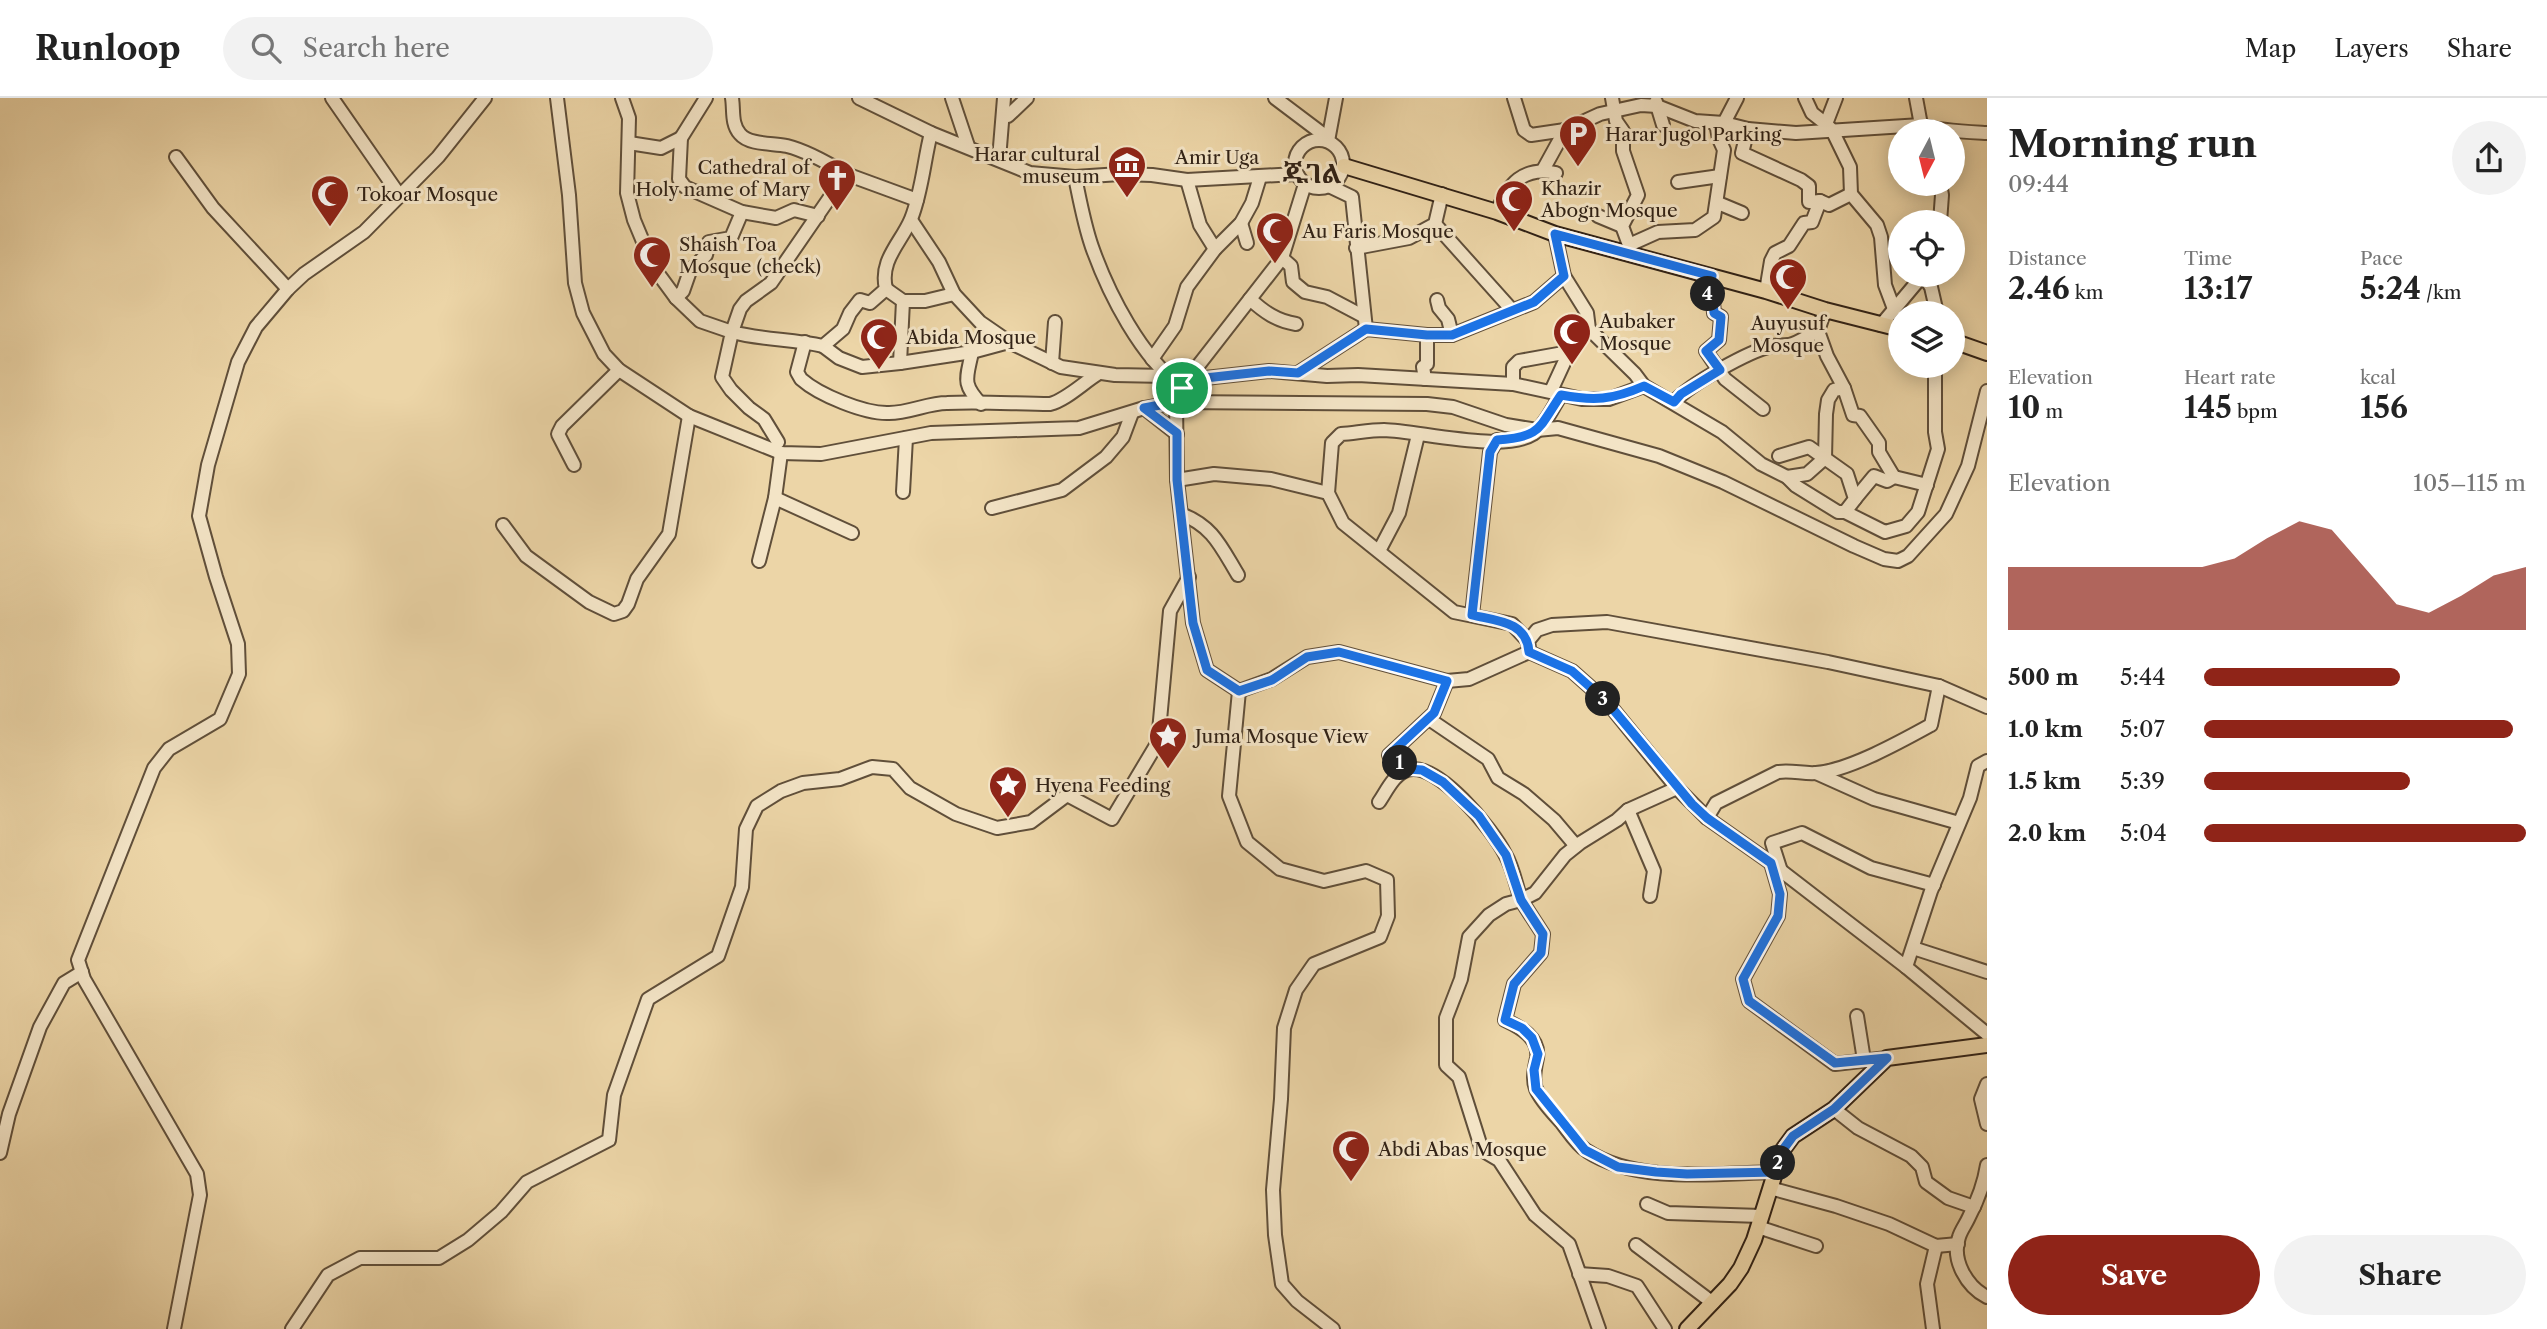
<!DOCTYPE html>
<meta charset="utf-8">
<style>
body{margin:0;font-family:"Libre Caslon Text","Noto Serif Ethiopic",serif;background:#f2f2f2;color:#222;height:100vh;display:flex;flex-direction:column;font-size:26px;white-space:nowrap}
*{box-sizing:border-box;margin:0}
p{font-size:23px;color:#767676}
.icon{flex:none;width:38px;height:38px;fill:none;stroke:currentColor;stroke-width:2;stroke-linecap:round;stroke-linejoin:round}
.map{position:relative;flex:1;overflow:hidden}
.details{display:flex;flex-direction:column;background:#fff;width:560px}
.details>*{flex:none}
.needle{width:46px;rotate:187deg}
.controls{position:absolute;left:1888px;top:21px;display:grid;gap:14px}
.controls a{display:grid;place-items:center;width:77px;height:77px;border-radius:50%;background:#fff;box-shadow:0 4px 18px #0003;font-size:35px}
.pin{position:absolute;display:grid;place-items:center;width:60px;height:60px;color:#fff;margin:-30px;border:4px solid #fff;border-radius:50%;box-shadow:0 2px 7px #0007}
.km{position:absolute;width:35px;height:35px;margin:-18px;border-radius:50%;background:#222;color:#fff;font-size:19px;line-height:35px;text-align:center}
.round{display:grid;place-items:center;flex:none;width:74px;height:74px;border-radius:37px;background:#f2f2f2}
.overview{display:flex;align-items:center;justify-content:space-between;height:119px;padding:0 21px}
h1{font-size:38px;font-weight:700;line-height:52px}
.figures{display:grid;grid-template-columns:repeat(3,1fr);gap:10px;height:119px;padding:7px 21px}
.figures div{display:grid;align-content:center}
.figures b{font-size:30px;font-weight:700}
.figures small{font-size:19px;font-weight:400}
.figures p{font-size:19px}
.chart{height:196px;padding:14px 21px}
.chart p{display:flex;justify-content:space-between}
.chart svg{width:100%;height:126px;margin-top:7px;fill:#8f2418;opacity:.7}
.primary-button{display:flex;gap:14px;margin-top:auto;padding:14px 21px}
.primary-button a{flex:1;height:80px;border-radius:42px;background:#8f2418;color:#fff;font-size:28px;font-weight:700;line-height:80px;text-align:center}
.primary-button a+a{background:#f2f2f2;color:#222}
ul{padding:0 21px;list-style:none;font-size:23px}
li{display:grid;grid-template-columns:112px 84px 1fr;align-items:center;height:52px}
li i{height:18px;border-radius:9px;background:#8f2418}
header{display:flex;align-items:center;gap:42px;box-sizing:border-box;height:98px;padding:0 35px;background:#fff;border-bottom:2px solid #e0e0e0}
header strong{font-size:33px}
nav{display:flex;gap:38px;margin-inline-start:auto;font-size:24px}
.search{width:490px;height:63px;background:#f2f2f2;display:flex;align-items:center;gap:18px;box-sizing:border-box;padding:0 24px;border-radius:38px;color:#767676;font-size:26px}
main{display:flex;flex:1;min-height:0}
.map>svg:first-child{display:block}
.lines{fill:none;stroke-linecap:round;stroke-linejoin:round}
.minor-casing{stroke:#604f3a;stroke-width:16}
.major-casing{stroke:#312216;stroke-width:18}
.minor{stroke:#f3e4c6;stroke-width:12}
.major{stroke:#ecd5a7;stroke-width:14}
.route-casing{stroke:#fff;stroke-width:14}
.route{stroke:#1a73e8;stroke-width:9}
.labels{text-anchor:middle;stroke-width:6;stroke-linejoin:round;paint-order:stroke}
.poi-label{font-size:19px;fill:#312216;stroke:#f3e4c6;text-anchor:start}
.street-label{font-size:19px;fill:#312216;stroke:#f3e4c6}
.district-label{font-size:26px;font-weight:bold;fill:#312216;stroke:#f3e4c6}
</style>
<header>
<strong>Runloop</strong>
<div class="search"><svg class="icon" aria-label="search" viewBox="0 0 24 24"><circle cx="10" cy="10" r="6"/><path d="M15 15l6 6"/></svg>Search here</div>
<nav><a>Map</a><a>Layers</a><a>Share</a></nav>
</header>
<main>
<div class="map">
<svg width="1987" height="1231" viewBox="0 0 1987 1231">
<rect width="100%" height="100%" fill="#ecd5a7"/>
<filter id="stains"><feTurbulence type="fractalNoise" baseFrequency=".00286" numOctaves="4"/><feColorMatrix values="0 0 0 0 .2 0 0 0 0 .09 0 0 0 0 .02 0 0 0 .5 -.17"/></filter>
<radialGradient id="worn" r=".72"><stop offset=".6" stop-color="#630" stop-opacity="0"/><stop offset="1" stop-color="#630" stop-opacity=".3"/></radialGradient>
<g class="lines">
<defs>
<g id="minor">
<path d="M332,0L400,98"/>
<path d="M557,0L569,97L575,185L583,215L604,256L619,272L689,318L781,355L821,356L931,335L1079,330L1144,310L1177,336"/>
<path d="M622,0L629,20L627,95L634,122L654,170L676,200L700,223L732,234L722,279L731,292L749,310L764,321L778,344"/>
<path d="M706,0L681,40L679,81L685,89L742,114L776,120L794,112L818,118"/>
<path d="M732,0C734,12 731,26 740,36C749,47 773,45 787,48C807,53 828,65 846,76L771,185L746,203L740,211L732,234C762,242 793,241 823,248L843,231L850,215L860,202L870,205L886,191C879,162 901,145 911,121C922,94 924,62 931,35"/>
<path d="M859,0L931,35L1030,75L1075,79L1120,76L1152,77L1187,82L1296,76"/>
<path d="M952,0L968,48"/>
<path d="M1275,0L1328,40"/>
<path d="M1514,0L1524,32L1531,37L1565,32L1600,16L1641,7L1657,8L1695,23L1724,25L1748,31L1796,35L1921,27C1938,33 1968,34 1987,35"/>
<path d="M1612,0L1616,23L1623,33V53L1638,97L1622,128L1629,147L1658,134L1695,132L1714,119L1724,52L1719,41L1716,25"/>
<path d="M1805,0L1812,15L1826,26"/>
<path d="M1836,0L1826,26L1832,32L1850,69L1851,96L1877,127L1881,139L1885,187L1894,211"/>
<path d="M1916,0L1921,27"/>
<path d="M1656,4L1663,27"/>
<path d="M1008,18L1027,0"/>
<path d="M1724,25L1737,0"/>
<path d="M1748,31L1742,55L1801,82L1809,88V104L1820,103L1812,124L1804,125L1789,148L1775,155L1771,163L1766,193"/>
<circle cx="1319" cy="66" r="24"/>
<path d="M1328,43L1336,0"/>
<path d="M629,45L661,50L681,40"/>
<path d="M176,59L213,110L288,191"/>
<path d="M999,61L1004,0"/>
<path d="M1543,72L1565,32"/>
<path d="M846,76L917,102"/>
<path d="M1075,79C1080,103 1084,126 1092,149C1109,197 1141,259 1182,290"/>
<path d="M1187,82L1200,127L1215,151"/>
<path d="M1678,84L1720,78"/>
<path d="M1305,86L1282,160L1187,282L1176,304L1177,382L1193,525L1207,572L1239,593L1272,581L1307,559L1339,554L1447,583L1469,581L1529,554L1572,573L1607,604L1677,690L1707,720L1771,765L1906,869L1987,936"/>
<path d="M1940,86L1942,97L1940,124"/>
<path d="M1329,88L1352,99L1366,231"/>
<path d="M1820,103L1829,107L1851,96"/>
<path d="M1718,105L1742,115"/>
<path d="M1497,114C1508,86 1523,68 1556,75"/>
<path d="M1598,118L1622,128"/>
<path d="M911,122L939,164L954,196L980,224L1009,244L1061,269L1115,277L1166,278"/>
<path d="M1241,125L1247,145"/>
<path d="M1435,126L1512,212"/>
<path d="M1356,150L1409,140L1435,126L1442,96"/>
<path d="M1282,160L1291,168L1293,184L1305,194L1327,199L1363,218"/>
<path d="M1923,177L1931,189L1937,215"/>
<path d="M1564,178L1587,215L1589,231L1635,276L1644,288"/>
<path d="M1712,178L1707,200L1713,203L1714,215L1721,219L1719,242L1706,253L1725,281L1763,311"/>
<path d="M886,191L903,203L900,265"/>
<path d="M676,200L683,193L690,173L706,157L709,144L731,140L742,114"/>
<path d="M1250,201C1264,214 1277,223 1296,226"/>
<path d="M1437,202L1439,210L1448,221L1452,237"/>
<path d="M903,203H925L954,196"/>
<path d="M1825,212L1818,233L1827,258L1844,290L1853,317L1860,318L1879,345V354L1894,379"/>
<path d="M1881,227L1923,177"/>
<path d="M805,244L797,274L801,281C819,297 865,316 889,315C909,315 928,305 947,305C981,303 1016,306 1050,306C1066,302 1083,285 1099,275"/>
<path d="M823,248L839,260L862,269L900,265L972,254L1009,244"/>
<path d="M972,254C967,280 961,285 981,306"/>
<path d="M1152,261L1175,228L1187,189L1215,151L1241,125L1252,105L1260,79"/>
<path d="M1052,265L1055,224"/>
<path d="M1298,275L1366,231L1427,237H1452L1534,204L1564,178L1555,136"/>
<path d="M1425,281L1423,269L1427,266V237"/>
<path d="M1187,282L1269,273L1327,278L1358,277L1513,286L1582,301H1609L1644,288L1722,334L1761,366L1787,379L1796,388L1838,414H1845L1885,434L1906,428L1918,414L1938,351L1935,334V268"/>
<path d="M1513,286V269L1519,263L1569,254L1589,231"/>
<path d="M1551,293L1569,254"/>
<path d="M1674,304C1690,286 1749,253 1772,248C1778,247 1783,248 1789,247C1799,245 1809,237 1818,233"/>
<path d="M1144,310L1176,304L1427,306L1453,309L1506,327L1537,332L1558,330L1659,358L1723,384L1854,448L1884,461L1898,463L1908,458L1946,416L1968,368L1987,293"/>
<path d="M1779,358L1809,349L1847,376L1855,401L1845,414"/>
<path d="M574,367L558,336L562,328L619,272"/>
<path d="M1787,379L1807,376L1825,360L1826,316L1828,302L1834,292L1844,290"/>
<path d="M1177,382L1214,376L1271,381L1328,395"/>
<path d="M903,394L906,340"/>
<path d="M775,400L852,435"/>
<path d="M1855,401L1874,378L1887,383L1894,379L1927,387"/>
<path d="M992,410L1062,392L1106,359L1123,339L1132,315"/>
<path d="M1181,416C1213,428 1221,449 1238,477"/>
<path d="M503,427L526,458L589,504L614,516L623,513L628,506L637,481L669,436L689,318"/>
<path d="M1379,453L1399,415L1418,337"/>
<path d="M759,463L775,400L781,355"/>
<path d="M1472,517L1490,354L1497,342"/>
<path d="M1528,543L1512,526L1454,514L1343,425L1328,395L1332,345L1341,336C1355,335 1370,332 1384,332C1419,333 1503,355 1533,336C1545,328 1553,309 1561,297"/>
<path d="M1529,550L1528,543L1537,532L1552,527L1607,524L1828,564L1939,588L1987,609"/>
<path d="M1239,593L1229,698L1247,744L1280,771L1324,783L1366,773L1387,782L1388,818L1380,839L1314,866L1296,892L1284,930L1281,1001L1273,1092L1275,1137L1282,1186L1297,1203L1333,1231"/>
<path d="M1429,621L1488,661L1498,680L1524,696L1554,722L1576,748"/>
<path d="M1408,671L1389,657L1434,615L1447,583"/>
<path d="M1816,675L1874,701L1959,725"/>
<path d="M1379,704C1386,694 1394,676 1407,672C1437,662 1493,732 1505,756C1513,769 1516,787 1521,802L1535,795L1565,757L1580,745L1617,722L1628,712L1677,690"/>
<path d="M1628,712L1654,773L1650,798"/>
<path d="M1707,720L1716,705L1778,674C1792,672 1803,676 1816,675C1848,673 1902,643 1931,627L1939,588"/>
<path d="M1771,765L1780,796L1778,818L1743,881L1749,903L1835,966L1887,960"/>
<path d="M1781,773L1772,745L1802,735L1871,770L1934,787"/>
<path d="M1913,850L1987,874"/>
<path d="M1906,869L1931,793L1970,700L1978,668L1987,663"/>
<path d="M1857,918L1864,962"/>
<path d="M1987,986L1981,1001L1987,1026"/>
<path d="M1834,1011L1858,1030L1911,1058L1922,1069L1926,1084L1948,1100L1974,1109"/>
<path d="M0,1055L9,1016L40,929L64,885L82,874"/>
<path d="M1987,1067C1984,1086 1978,1102 1969,1119C1966,1126 1961,1132 1959,1139C1951,1162 1967,1189 1987,1199"/>
<path d="M1770,1090L1836,1108L1889,1126L1936,1148L1958,1146"/>
<path d="M1647,1106L1668,1115L1761,1118"/>
<path d="M1758,1129L1816,1148"/>
<path d="M1636,1147L1713,1205"/>
<path d="M1579,1176L1608,1178L1637,1188L1665,1231"/>
<path d="M174,1231L200,1097L197,1076L84,881L78,862L154,670L169,651L220,621L239,576L238,546L216,479L199,418L208,367L238,264L256,229L288,191L304,176L364,134L438,59L485,0"/>
<path d="M292,1231L328,1177L360,1160H439L468,1142L501,1114L527,1084L609,1042L614,997L648,901L718,858L742,789L746,731L757,708L781,693L803,685L840,681L872,669L893,671L910,690L956,716L997,730L1031,724L1067,697L1112,721L1158,644L1170,513L1189,479"/>
<path d="M1599,1231L1569,1146L1535,1117L1499,1062L1482,1052L1459,979L1446,967V920L1461,881L1469,839L1489,817L1506,806L1521,802L1543,836L1541,855L1514,886L1505,922C1520,929 1540,940 1537,960C1535,970 1532,981 1536,991C1541,1003 1554,1016 1562,1025C1569,1034 1577,1047 1587,1053C1637,1086 1717,1075 1775,1074"/>
<path d="M1933,1231L1927,1186L1936,1148"/>
</g>
<g id="major">
<path d="M1344,68L1497,114L1555,136L1766,193L1825,212L1900,231"/>
<path d="M1953,243L1987,255"/>
<path d="M1687,1231L1730,1186L1741,1170L1754,1142L1782,1053L1793,1038L1834,1011L1887,960L1987,947"/>
</g>
</defs>
<!-- minor casing -->
<use href="#minor" class="minor-casing"/>
<!-- major casing -->
<use href="#major" class="major-casing"/>
<!-- minor -->
<use href="#minor" class="minor"/>
<!-- major -->
<use href="#major" class="major"/>
</g>
<g class="lines">
<defs>
<path id="route" d="M1555,136L1712,178L1707,200L1713,203L1714,215L1721,219L1719,242L1706,253L1720,272L1681,296L1674,304L1644,288C1612,302 1594,303 1561,297C1538,331 1541,339 1497,342L1490,354L1472,517C1496,523 1527,523 1529,554L1572,573L1607,604L1692,706L1707,720L1771,765L1780,796L1778,818L1743,881L1749,903L1835,965L1887,960L1834,1011L1793,1038L1782,1053L1775,1074L1687,1076L1656,1074L1618,1069L1585,1052L1536,991L1534,972L1538,956L1532,940L1522,930L1505,922L1514,886L1541,855L1543,836L1521,802L1506,757L1479,718L1443,684L1422,672L1408,671L1389,657L1434,615L1447,583L1339,554L1307,559L1272,582L1239,593L1207,572L1193,525L1177,382V335L1144,310L1176,304L1187,282L1269,273L1298,275L1366,231L1427,237H1452L1534,204L1564,178Z"/>
</defs>
<!-- route casing -->
<use href="#route" class="route-casing"/>
<!-- route -->
<use href="#route" class="route"/>
</g>
<!-- icons -->
<defs>
<symbol id="parking-pin" viewBox="-11 -11 22 30"><path d="M0 17L-7.5 6A9.5 9.5 0 1 1 7.5 6Z" fill="#8f2418" stroke="#f3e4c6"/><path d="M-3.5-5.5H1a3.5 3.5 0 0 1 0 7H-1V5.5H-3.5ZM-1-3.4V-.6H.8a1.4 1.4 0 0 0 0-2.8Z" fill="#fff"/></symbol>
<symbol id="museum-pin" viewBox="-11 -11 22 30"><path d="M0 17L-7.5 6A9.5 9.5 0 1 1 7.5 6Z" fill="#8f2418" stroke="#f3e4c6"/><path d="M0-6L6-3V-2H-6V-3ZM-5-1h2V3h-2ZM-1-1h2V3h-2ZM3-1h2V3H3ZM-6 4H6V6H-6Z" fill="#fff"/></symbol>
<symbol id="church-pin" viewBox="-11 -11 22 30"><path d="M0 17L-7.5 6A9.5 9.5 0 1 1 7.5 6Z" fill="#8f2418" stroke="#f3e4c6"/><path d="M-1.2-6h2.4v3.5h3.3v2.4h-3.3V6h-2.4V-.1h-3.3v-2.4h3.3Z" fill="#fff"/></symbol>
<symbol id="mosque-pin" viewBox="-11 -11 22 30"><path d="M0 17L-7.5 6A9.5 9.5 0 1 1 7.5 6Z" fill="#8f2418" stroke="#f3e4c6"/><path d="M3.5-4.9A6 6 0 1 0 3.5 4.9A5 5 0 1 1 3.5-4.9Z" fill="#fff"/></symbol>
<symbol id="sight-pin" viewBox="-11 -11 22 30"><path d="M0 17L-7.5 6A9.5 9.5 0 1 1 7.5 6Z" fill="#8f2418" stroke="#f3e4c6"/><path d="M0-6L1.8-2.2L6-1.7L2.9 1.2L3.7 5.4L0 3.3L-3.7 5.4L-2.9 1.2L-6-1.7L-1.8-2.2Z" fill="#fff"/></symbol>
</defs>
<g fill-rule="evenodd">
<use href="#parking-pin" x="1556" y="14" width="44" height="60"/>
<use href="#museum-pin" x="1105" y="45" width="44" height="60"/>
<use href="#church-pin" x="815" y="58" width="44" height="60"/>
<use href="#mosque-pin" x="308" y="74" width="44" height="60"/>
<use href="#mosque-pin" x="1492" y="79" width="44" height="60"/>
<use href="#mosque-pin" x="1253" y="111" width="44" height="60"/>
<use href="#mosque-pin" x="630" y="135" width="44" height="60"/>
<use href="#mosque-pin" x="1766" y="157" width="44" height="60"/>
<use href="#mosque-pin" x="1550" y="212" width="44" height="60"/>
<use href="#mosque-pin" x="857" y="217" width="44" height="60"/>
<use href="#sight-pin" x="1146" y="616" width="44" height="60"/>
<use href="#sight-pin" x="986" y="665" width="44" height="60"/>
<use href="#mosque-pin" x="1329" y="1029" width="44" height="60"/>
</g>
<g class="labels">
<!-- poi labels -->
<g class="poi-label">
<text x="1605" y="43">Harar Jugol Parking</text>
<text x="1100" y="63" text-anchor="end">Harar cultural<tspan x="1100" dy="22">museum</tspan></text>
<text x="810" y="76" text-anchor="end">Cathedral of<tspan x="810" dy="22">Holy name of Mary</tspan></text>
<text x="1541" y="97">Khazir<tspan x="1541" dy="22">Abogn Mosque</tspan></text>
<text x="357" y="103">Tokoar Mosque</text>
<text x="1302" y="140">Au Faris Mosque</text>
<text x="679" y="153">Shaish Toa<tspan x="679" dy="22">Mosque (check)</tspan></text>
<text x="1599" y="230">Aubaker<tspan x="1599" dy="22">Mosque</tspan></text>
<text x="1788" y="232" text-anchor="middle">Auyusuf<tspan x="1788" dy="22">Mosque</tspan></text>
<text x="906" y="246">Abida Mosque</text>
<text x="1195" y="645">Juma Mosque View</text>
<text x="1035" y="694">Hyena Feeding</text>
<text x="1378" y="1058">Abdi Abas Mosque</text>
</g>
<!-- street labels -->
<g class="street-label">
<text x="1217" y="66">Amir Uga</text>
</g>
<!-- district labels -->
<g class="district-label">
<text x="1312" y="85">ጁገል</text>
</g>
</g>
<rect width="100%" height="100%" filter="url(#stains)"/>
<rect width="100%" height="100%" fill="url(#worn)"/>
</svg>
<div class="controls">
<a><svg class="needle" viewBox="-14 -14 28 28"><path d="M0-13l5 13h-10z" fill="#e53935"/><path d="M0 13l5-13h-10z" fill="#767676"/></svg></a>
<a><svg class="icon" aria-label="locate" viewBox="0 0 24 24"><circle cx="12" cy="12" r="6"/><path d="M12 2v4M12 18v4M2 12h4M18 12h4"/></svg></a>
<a><svg class="icon" aria-label="layers" viewBox="0 0 24 24"><path d="M12 4l9 5-9 5-9-5zM3 14l9 5 9-5"/></svg></a>
</div>
<div class="pin" style="left:1182px;top:290px;background:#1e9e55"><svg class="icon" aria-label="arrive" viewBox="0 0 24 24"><path d="M6 21V4h12l-3 4 3 4H6"/></svg></div>
<b class="km" style="left:1400px;top:665px">1</b>
<b class="km" style="left:1778px;top:1065px">2</b>
<b class="km" style="left:1603px;top:601px">3</b>
<b class="km" style="left:1708px;top:196px">4</b>
</div>
<section class="details">
<div class="overview"><div><h1>Morning run</h1><p>09:44</p></div><a class="round"><svg class="icon" aria-label="share" viewBox="0 0 24 24"><path d="M12 15V3M7 8l5-5 5 5M5 13v7h14v-7"/></svg></a></div>
<div class="figures">
<div><p>Distance</p><b>2.46<small> km</small></b></div>
<div><p>Time</p><b>13:17</b></div>
<div><p>Pace</p><b>5:24<small> /km</small></b></div>
</div>
<div class="figures">
<div><p>Elevation</p><b>10<small> m</small></b></div>
<div><p>Heart rate</p><b>145<small> bpm</small></b></div>
<div><p>kcal</p><b>156</b></div>
</div>
<div class="chart"><p><span>Elevation</span>105–115 m</p>
<svg viewBox="0 0 160 44" preserveAspectRatio="none"><path d="M0 44V22L10 22L20 22L30 22L40 22L50 22L60 22L70 19L80 12L90 6L100 9L110 22L120 35L130 38L140 32L150 25L160 22V44z"/></svg>
</div>
<ul>
<li><b>500 m</b>5:44<i style="width:61%"></i></li>
<li><b>1.0 km</b>5:07<i style="width:96%"></i></li>
<li><b>1.5 km</b>5:39<i style="width:64%"></i></li>
<li><b>2.0 km</b>5:04<i style="width:100%"></i></li>
</ul>
<div class="primary-button"><a>Save</a><a>Share</a></div>
</section>
</main>
